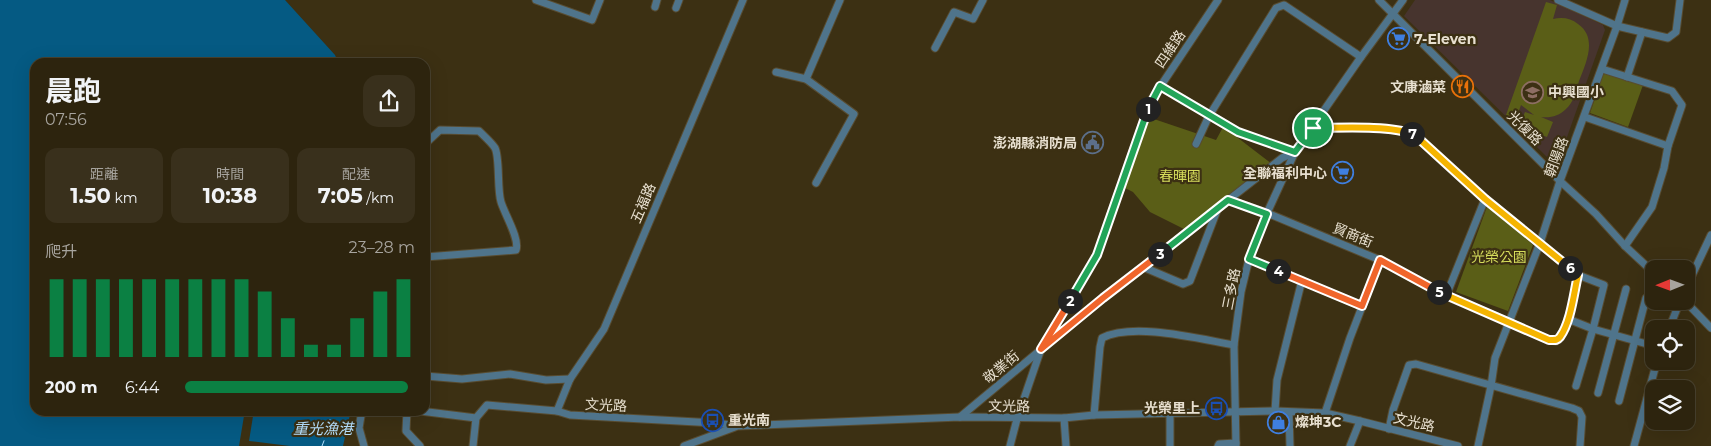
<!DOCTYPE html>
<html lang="zh-TW">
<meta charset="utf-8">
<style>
body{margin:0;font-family:Montserrat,"Noto Sans TC",sans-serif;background:#39301c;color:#f1f3f6;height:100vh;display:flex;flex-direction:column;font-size:19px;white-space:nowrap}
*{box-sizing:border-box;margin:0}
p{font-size:16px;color:#a7a49e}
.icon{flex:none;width:28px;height:28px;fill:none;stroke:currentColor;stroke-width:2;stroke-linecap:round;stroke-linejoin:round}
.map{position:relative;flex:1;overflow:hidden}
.drawer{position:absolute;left:30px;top:58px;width:400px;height:358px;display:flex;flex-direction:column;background:#2d240e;border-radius:15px;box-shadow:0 5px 20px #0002,0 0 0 1px #48412e}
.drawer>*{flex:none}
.needle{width:32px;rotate:269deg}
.buttons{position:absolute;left:1645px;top:260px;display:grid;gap:10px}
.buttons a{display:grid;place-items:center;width:50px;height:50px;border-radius:10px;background:#2d240e;box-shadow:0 5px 20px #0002,0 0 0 1px #48412e;font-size:25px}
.pin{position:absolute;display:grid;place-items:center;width:42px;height:42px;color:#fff;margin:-21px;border:2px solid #fff;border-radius:50%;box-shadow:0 1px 5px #0007}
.km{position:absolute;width:25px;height:25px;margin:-12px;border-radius:50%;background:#222;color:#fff;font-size:14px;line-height:25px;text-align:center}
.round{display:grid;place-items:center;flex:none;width:52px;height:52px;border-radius:15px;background:#39301c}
.overview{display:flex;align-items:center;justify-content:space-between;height:85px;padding:0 15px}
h1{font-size:28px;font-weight:700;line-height:38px}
.stats{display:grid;grid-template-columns:repeat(3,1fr);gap:8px;height:85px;padding:5px 15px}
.stats div{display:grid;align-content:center;border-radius:12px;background:#39301c;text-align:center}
.stats b{font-size:21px;font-weight:700}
.stats small{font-size:14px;font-weight:400}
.stats p{font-size:14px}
.chart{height:140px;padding:10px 15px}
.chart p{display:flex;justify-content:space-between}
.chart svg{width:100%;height:90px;margin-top:5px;stroke:#0b8043;stroke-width:6}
ul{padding:0 15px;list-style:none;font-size:16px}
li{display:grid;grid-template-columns:80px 60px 1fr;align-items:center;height:38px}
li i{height:12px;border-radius:6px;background:#0b8043}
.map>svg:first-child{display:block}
.education{fill:#47342e}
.green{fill:#5a5e17}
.water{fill:#055a83}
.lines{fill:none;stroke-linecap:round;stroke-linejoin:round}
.ferry{stroke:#b6e1ff;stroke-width:1;stroke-dasharray:6 5;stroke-linecap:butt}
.minor-casing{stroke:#584c31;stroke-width:9}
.minor{stroke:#4f748b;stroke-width:7}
.split-1-casing{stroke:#fff;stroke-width:10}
.split-2-casing{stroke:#fff;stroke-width:10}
.split-3-casing{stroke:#fff;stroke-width:10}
.split-4-casing{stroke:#fff;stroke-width:10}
.split-5-casing{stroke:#fff;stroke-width:10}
.split-6-casing{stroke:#fff;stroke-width:10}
.split-7-casing{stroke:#fff;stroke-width:10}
.split-8-casing{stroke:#fff;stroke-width:10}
.split-1{stroke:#22a559;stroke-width:6}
.split-2{stroke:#22a559;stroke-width:6}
.split-3{stroke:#f0652b;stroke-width:6}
.split-4{stroke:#22a559;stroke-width:6}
.split-5{stroke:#f0652b;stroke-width:6}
.split-6{stroke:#f5b400;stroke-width:6}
.split-7{stroke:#f5b400;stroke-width:6}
.split-8{stroke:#f5b400;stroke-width:6}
.labels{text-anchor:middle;stroke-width:4.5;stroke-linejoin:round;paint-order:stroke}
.poi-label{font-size:14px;font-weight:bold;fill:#e8e0d0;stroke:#3c3013;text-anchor:start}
.street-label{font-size:14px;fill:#e8e0d0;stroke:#3c3013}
.park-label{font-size:14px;fill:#d5dc5b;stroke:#3c3013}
.water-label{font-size:15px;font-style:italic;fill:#b6e1ff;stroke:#3c3013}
</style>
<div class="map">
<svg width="1711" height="446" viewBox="0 0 1711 446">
<rect width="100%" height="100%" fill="#3c3013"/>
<!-- education -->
<path class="education" d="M1415,0H1550L1603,25L1605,30L1561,154L1550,160L1404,16Z"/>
<!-- green -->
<g class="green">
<path d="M1546,2L1557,5L1553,19C1562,17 1571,18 1578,24C1598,38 1586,63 1579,81C1576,91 1574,102 1566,109C1559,116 1551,118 1541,117L1553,122L1547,137L1519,127L1525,112L1534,115L1521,105L1516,119L1506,115Z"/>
<path d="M1604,72L1643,85L1628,127L1590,113Z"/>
<path d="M1148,117L1216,140L1222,129L1225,128L1272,164L1184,229L1150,212L1133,192L1123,187Z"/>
<path d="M1488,204L1533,245L1508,311L1456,292Z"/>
</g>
<!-- water -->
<g class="water">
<path d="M0,0H285L335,55L338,62H35V410H245L239,446H0Z"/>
<path d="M254,410H300V413L308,414L309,410H351L343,446H290L249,441Z"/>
</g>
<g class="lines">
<!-- ferry -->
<path class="ferry" d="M322,446L327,433L332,410"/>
<defs>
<g id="minor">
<path d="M536,0L592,20L600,0"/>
<path d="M1379,0L1560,181L1596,214L1625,246L1654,273"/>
<path d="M1558,0L1617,26L1668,38L1676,32L1680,0"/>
<path d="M655,7L657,0"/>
<path d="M676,8L679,0"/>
<path d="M935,48L954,12L973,19L983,0"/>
<path d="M1602,69L1672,91L1682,105L1668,146L1664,168L1652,207L1625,246"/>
<path d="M776,72L806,79L854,114L816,183"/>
<path d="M1627,77L1642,32"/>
<path d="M806,79L840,0"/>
<path d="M1160,86L1238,132L1295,152"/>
<path d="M1585,117L1668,146"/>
<path d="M1313,128C1343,128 1389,124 1416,136L1485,199L1578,275L1604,285L1593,329L1576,386"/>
<path d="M425,144L440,130L479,131C484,136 491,142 495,148C500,157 497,190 501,202C505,215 520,239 516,250L425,257"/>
<path d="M1196,144L1209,116L1276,8L1284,5L1361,57"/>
<path d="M1228,200L1267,213L1380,260L1446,296L1509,322L1549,340L1556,341C1570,328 1574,293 1578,275"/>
<path d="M1249,259L1362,306"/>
<path d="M1143,267L1183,284L1190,281L1218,208"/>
<path d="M1686,288L1711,235"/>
<path d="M1446,296L1485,199"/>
<path d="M1685,301L1711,328"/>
<path d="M1568,319L1593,329L1654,346"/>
<path d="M1669,329L1680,301"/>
<path d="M425,376L462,379L510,374L546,380L570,379"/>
<path d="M1598,393L1626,289"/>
<path d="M1619,401L1646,298"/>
<path d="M362,410L359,428L364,446"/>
<path d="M407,410L406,431L420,446"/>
<path d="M412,410L476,418"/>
<path d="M557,411L570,379L604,329L743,0"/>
<path d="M1275,411L1277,380L1302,280"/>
<path d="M1289,413L1290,446"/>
<path d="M1325,413L1350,338L1380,260"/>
<path d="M1094,415L1100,347L1102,338C1134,322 1199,339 1234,345"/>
<path d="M960,417L1103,298L1282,158L1295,152"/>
<path d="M1064,418L1066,446"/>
<path d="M1389,429L1393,410L1409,365L1416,364L1572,408L1579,411L1582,417L1580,446"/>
<path d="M473,446L476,418L487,405L557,411L570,415L715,423L738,426L960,417L1064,418L1094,415L1275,411L1325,413L1360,421L1458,446"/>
<path d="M684,446L735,427"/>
<path d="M1010,446L1017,419L1041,349L1097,255L1150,102L1218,0"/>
<path d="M1170,446V414"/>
<path d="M1218,446L1219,444L1236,443"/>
<path d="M1236,446L1234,345L1241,292L1249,259L1267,213L1295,152L1361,57L1403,0"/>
<path d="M1350,446L1360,421"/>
<path d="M1478,446L1491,386L1495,358L1540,243L1560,181L1617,26L1625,0"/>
<path d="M1634,446L1657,361"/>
</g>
</defs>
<!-- minor casing -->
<use href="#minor" class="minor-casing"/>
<!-- minor -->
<use href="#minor" class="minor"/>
</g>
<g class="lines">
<defs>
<path id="split-1" d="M1148,109L1160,86L1238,132L1295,152L1313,128"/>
<path id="split-2" d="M1070,301L1097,255L1148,109"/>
<path id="split-3" d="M1070,301L1041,349L1103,298L1160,254"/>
<path id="split-4" d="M1160,254L1228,200L1267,214L1249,259L1278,271"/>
<path id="split-5" d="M1278,271L1362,306L1380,260L1439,292"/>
<path id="split-6" d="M1439,292L1549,340C1554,340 1557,341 1560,337C1571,322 1574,292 1578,275L1570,268"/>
<path id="split-7" d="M1412,134L1416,136L1485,199L1570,268"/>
<path id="split-8" d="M1313,128C1337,128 1391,125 1412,134"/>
</defs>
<!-- split-1 casing -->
<use href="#split-1" class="split-1-casing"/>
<!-- split-2 casing -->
<use href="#split-2" class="split-2-casing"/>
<!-- split-3 casing -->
<use href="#split-3" class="split-3-casing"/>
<!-- split-4 casing -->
<use href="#split-4" class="split-4-casing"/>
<!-- split-5 casing -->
<use href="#split-5" class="split-5-casing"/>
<!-- split-6 casing -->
<use href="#split-6" class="split-6-casing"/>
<!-- split-7 casing -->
<use href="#split-7" class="split-7-casing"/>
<!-- split-8 casing -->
<use href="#split-8" class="split-8-casing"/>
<!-- split-1 -->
<use href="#split-1" class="split-1"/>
<!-- split-2 -->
<use href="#split-2" class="split-2"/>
<!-- split-3 -->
<use href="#split-3" class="split-3"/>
<!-- split-4 -->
<use href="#split-4" class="split-4"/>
<!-- split-5 -->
<use href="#split-5" class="split-5"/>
<!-- split-6 -->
<use href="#split-6" class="split-6"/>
<!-- split-7 -->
<use href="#split-7" class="split-7"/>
<!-- split-8 -->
<use href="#split-8" class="split-8"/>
</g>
<!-- icons -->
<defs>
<symbol id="supermarket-ring" viewBox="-11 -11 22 22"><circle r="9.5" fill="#3c3013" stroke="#3f7fe0" stroke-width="1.5"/><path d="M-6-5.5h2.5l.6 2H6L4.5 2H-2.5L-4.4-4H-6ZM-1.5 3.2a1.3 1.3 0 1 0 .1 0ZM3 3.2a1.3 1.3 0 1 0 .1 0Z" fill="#3f7fe0"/></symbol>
<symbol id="restaurant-ring" viewBox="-11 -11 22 22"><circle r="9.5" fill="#3c3013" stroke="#e8710a" stroke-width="1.5"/><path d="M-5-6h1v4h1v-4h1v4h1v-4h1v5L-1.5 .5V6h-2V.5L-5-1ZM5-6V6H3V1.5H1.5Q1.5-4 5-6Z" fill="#e8710a"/></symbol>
<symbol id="school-ring" viewBox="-11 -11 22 22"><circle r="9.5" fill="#3c3013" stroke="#8d6e63" stroke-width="1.5"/><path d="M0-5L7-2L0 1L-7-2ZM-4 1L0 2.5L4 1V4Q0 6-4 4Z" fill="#8d6e63"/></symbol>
<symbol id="civic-ring" viewBox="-11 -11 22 22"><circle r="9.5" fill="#3c3013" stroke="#5c6f8a" stroke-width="1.5"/><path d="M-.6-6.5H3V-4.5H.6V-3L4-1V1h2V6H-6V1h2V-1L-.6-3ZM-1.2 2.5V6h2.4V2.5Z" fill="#5c6f8a"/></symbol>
<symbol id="bus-ring" viewBox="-11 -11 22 22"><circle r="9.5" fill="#3c3013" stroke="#1a4fb4" stroke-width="1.5"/><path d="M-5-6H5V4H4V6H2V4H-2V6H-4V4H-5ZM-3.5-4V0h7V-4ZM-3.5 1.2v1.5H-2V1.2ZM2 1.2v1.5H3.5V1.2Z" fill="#1a4fb4"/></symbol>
<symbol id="shop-ring" viewBox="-11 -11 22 22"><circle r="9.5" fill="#3c3013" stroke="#3f7fe0" stroke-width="1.5"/><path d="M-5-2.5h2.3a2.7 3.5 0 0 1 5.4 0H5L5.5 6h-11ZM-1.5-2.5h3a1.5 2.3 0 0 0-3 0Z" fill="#3f7fe0"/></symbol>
</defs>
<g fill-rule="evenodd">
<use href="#supermarket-ring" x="1386" y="26" width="25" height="25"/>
<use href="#restaurant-ring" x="1450" y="74" width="25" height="25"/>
<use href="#school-ring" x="1520" y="80" width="25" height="25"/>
<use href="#civic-ring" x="1080" y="130" width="25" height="25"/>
<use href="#supermarket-ring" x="1330" y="160" width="25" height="25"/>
<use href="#bus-ring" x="1204" y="396" width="25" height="25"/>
<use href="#bus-ring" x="700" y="408" width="25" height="25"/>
<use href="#shop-ring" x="1266" y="410" width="25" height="25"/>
</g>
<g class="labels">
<!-- poi labels -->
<g class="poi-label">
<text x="1414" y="44">7-Eleven</text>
<text x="1446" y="92" text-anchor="end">文康滷菜</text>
<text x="1548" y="97">中興國小</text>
<text x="1077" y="148" text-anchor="end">澎湖縣消防局</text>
<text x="1327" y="178" text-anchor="end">全聯福利中心</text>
<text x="1200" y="413" text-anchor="end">光榮里上</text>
<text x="728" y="425">重光南</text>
<text x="1295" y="427">燦坤3C</text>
</g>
<!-- street labels -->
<g class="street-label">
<text transform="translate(1170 49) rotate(-56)" y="5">四維路</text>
<text transform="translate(1525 128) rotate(45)" y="5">光復路</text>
<text transform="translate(1556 157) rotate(-69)" y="5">朝陽路</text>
<text transform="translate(643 203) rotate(-67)" y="5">五福路</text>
<text transform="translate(1353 235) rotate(22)" y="5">貿商街</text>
<text transform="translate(1231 289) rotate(-79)" y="5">三多路</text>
<text transform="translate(1001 367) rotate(-40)" y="5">敬業街</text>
<text transform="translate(606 405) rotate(3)" y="5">文光路</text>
<text transform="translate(1009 406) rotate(1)" y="5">文光路</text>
<text transform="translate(1414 422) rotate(13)" y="5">文光路</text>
</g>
<!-- park labels -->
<g class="park-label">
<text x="1180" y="181">春暉園</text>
<text x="1499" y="262">光榮公園</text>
</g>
<!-- water labels -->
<g class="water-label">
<text x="323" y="434">重光漁港</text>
</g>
</g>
</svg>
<div class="buttons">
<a><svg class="needle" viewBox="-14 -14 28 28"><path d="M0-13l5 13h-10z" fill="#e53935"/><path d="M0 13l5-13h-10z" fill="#a7a49e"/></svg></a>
<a><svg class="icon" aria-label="locate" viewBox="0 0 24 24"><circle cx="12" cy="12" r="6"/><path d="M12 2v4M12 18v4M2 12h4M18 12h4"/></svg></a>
<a><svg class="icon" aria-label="layers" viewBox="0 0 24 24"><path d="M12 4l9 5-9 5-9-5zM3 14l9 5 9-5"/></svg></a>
</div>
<div class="pin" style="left:1313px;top:128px;background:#1e9e55"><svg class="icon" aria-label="arrive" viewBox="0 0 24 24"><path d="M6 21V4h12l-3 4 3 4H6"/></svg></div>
<b class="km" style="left:1148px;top:109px">1</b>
<b class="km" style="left:1070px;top:301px">2</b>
<b class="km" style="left:1160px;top:254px">3</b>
<b class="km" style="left:1278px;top:271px">4</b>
<b class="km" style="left:1439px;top:292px">5</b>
<b class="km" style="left:1570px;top:268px">6</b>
<b class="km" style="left:1412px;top:134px">7</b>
<section class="drawer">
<div class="overview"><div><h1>晨跑</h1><p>07:56</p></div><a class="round"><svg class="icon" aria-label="share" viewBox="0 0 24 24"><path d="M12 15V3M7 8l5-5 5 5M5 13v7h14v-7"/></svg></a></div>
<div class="stats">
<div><p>距離</p><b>1.50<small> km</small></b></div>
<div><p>時間</p><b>10:38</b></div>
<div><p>配速</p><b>7:05<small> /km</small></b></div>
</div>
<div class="chart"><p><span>爬升</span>23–28 m</p>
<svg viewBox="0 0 160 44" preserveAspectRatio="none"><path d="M5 44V6M15 44V6M25 44V6M35 44V6M45 44V6M55 44V6M65 44V6M75 44V6M85 44V6M95 44V12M105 44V25M115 44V38M125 44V38M135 44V25M145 44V12M155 44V6"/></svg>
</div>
<ul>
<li><b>200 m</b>6:44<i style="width:97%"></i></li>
</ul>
</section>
</div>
